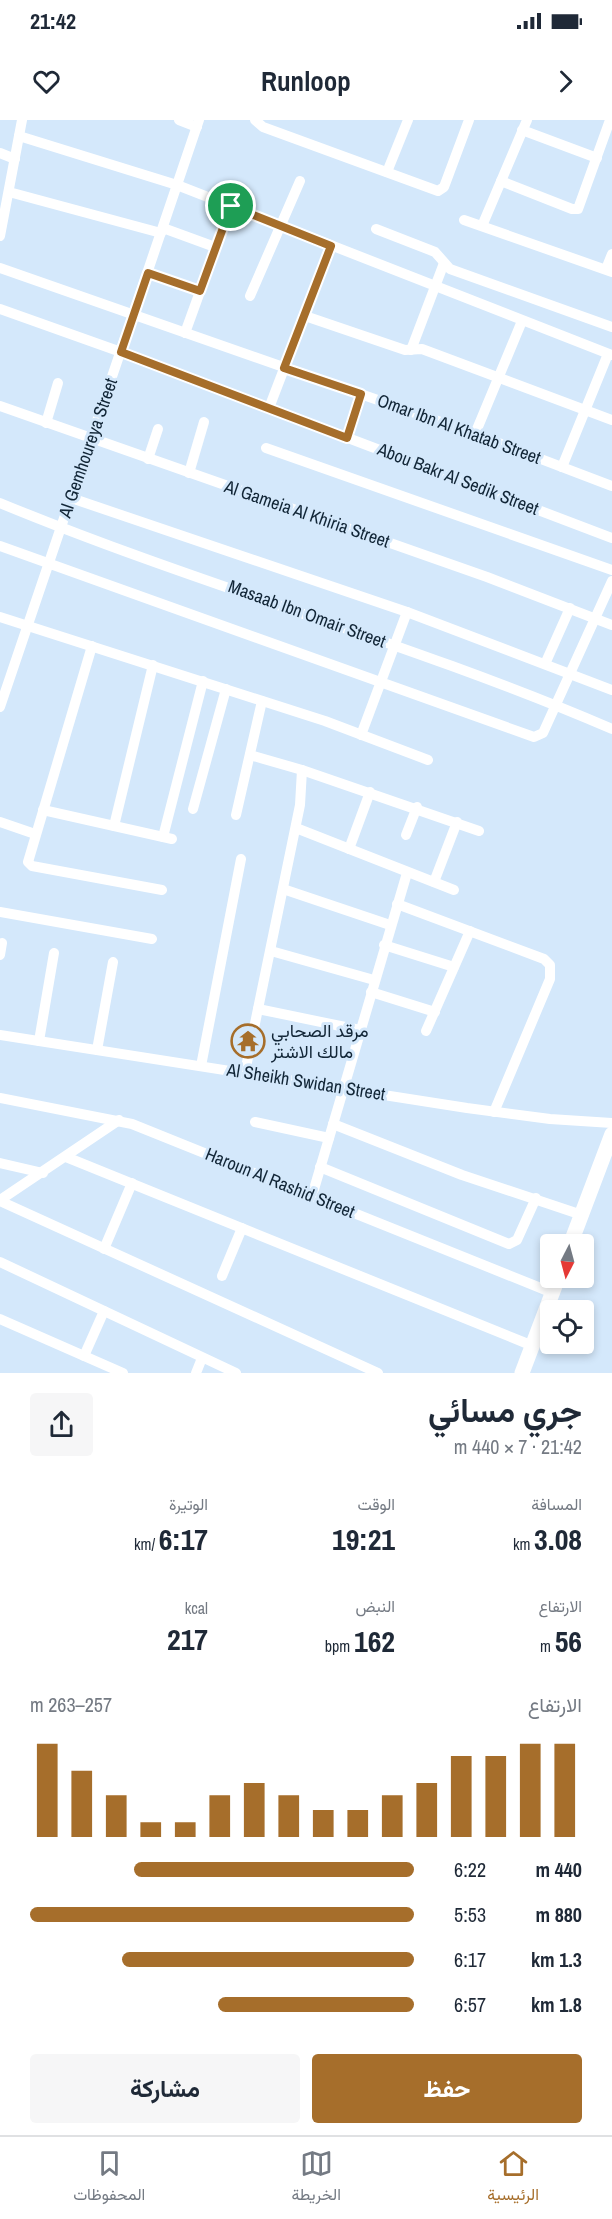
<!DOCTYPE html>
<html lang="ar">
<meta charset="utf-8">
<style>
body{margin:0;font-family:"Archivo Narrow",Vazirmatn,sans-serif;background:#f6f6f7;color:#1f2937;direction:rtl;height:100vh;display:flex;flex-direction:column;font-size:22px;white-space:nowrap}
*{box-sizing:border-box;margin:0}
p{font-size:20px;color:#747a83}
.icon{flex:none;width:33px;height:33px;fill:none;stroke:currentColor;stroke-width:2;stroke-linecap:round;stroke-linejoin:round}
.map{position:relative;height:1253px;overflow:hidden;direction:ltr}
.details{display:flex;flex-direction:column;background:#fff;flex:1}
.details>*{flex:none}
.needle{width:39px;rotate:186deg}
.controls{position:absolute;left:540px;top:1114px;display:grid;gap:12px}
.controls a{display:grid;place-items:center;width:54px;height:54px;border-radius:6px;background:#fff;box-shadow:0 3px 9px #0003;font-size:30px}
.pin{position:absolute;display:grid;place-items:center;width:51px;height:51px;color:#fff;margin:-26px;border:3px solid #fff;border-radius:50%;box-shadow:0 2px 6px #0007}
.round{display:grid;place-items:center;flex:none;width:63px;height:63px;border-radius:6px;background:#f6f6f7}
.head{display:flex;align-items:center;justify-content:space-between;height:102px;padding:0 30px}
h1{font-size:33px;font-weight:700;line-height:45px}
.figures{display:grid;grid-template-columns:repeat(3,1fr);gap:9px;height:102px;padding:6px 30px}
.figures div{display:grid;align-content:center}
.figures b{font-size:30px;font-weight:700}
.figures small{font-size:16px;font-weight:400}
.figures p{font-size:16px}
.chart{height:168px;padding:12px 30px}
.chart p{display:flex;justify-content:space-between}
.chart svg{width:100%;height:108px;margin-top:6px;stroke:#a66e2b;stroke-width:6}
.action{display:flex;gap:12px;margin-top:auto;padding:12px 30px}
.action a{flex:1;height:69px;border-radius:6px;background:#a66e2b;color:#fff;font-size:24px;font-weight:700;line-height:69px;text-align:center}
.action a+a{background:#f6f6f7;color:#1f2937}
ul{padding:0 30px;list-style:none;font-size:20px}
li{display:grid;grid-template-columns:96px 72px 1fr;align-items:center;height:45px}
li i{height:15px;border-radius:8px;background:#a66e2b}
.status{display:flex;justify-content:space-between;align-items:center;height:42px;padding:0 30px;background:#fff;direction:ltr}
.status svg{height:16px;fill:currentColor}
header{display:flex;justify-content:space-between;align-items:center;height:78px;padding:0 30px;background:#fff;font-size:27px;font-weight:700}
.dock{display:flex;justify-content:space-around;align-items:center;height:84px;border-top:2px solid #e0e1e3;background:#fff;font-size:16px;color:#747a83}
.dock a{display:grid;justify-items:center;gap:3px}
.dock .on{color:#a66e2b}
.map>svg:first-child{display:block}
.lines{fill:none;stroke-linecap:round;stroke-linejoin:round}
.street{stroke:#fff;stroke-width:10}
.secondary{stroke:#fff;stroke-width:15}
.route-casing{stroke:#fff;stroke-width:12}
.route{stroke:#a66e2b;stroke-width:8}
.labels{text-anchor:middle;stroke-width:6;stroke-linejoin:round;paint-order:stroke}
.street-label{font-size:18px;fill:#112536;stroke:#d4e8fb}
.poi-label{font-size:18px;fill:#112536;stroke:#d4e8fb;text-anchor:start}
</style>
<div class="status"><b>21:42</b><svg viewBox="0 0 49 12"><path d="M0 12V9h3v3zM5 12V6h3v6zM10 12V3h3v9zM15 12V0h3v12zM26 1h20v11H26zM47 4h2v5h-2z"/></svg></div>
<header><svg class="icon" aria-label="forward" viewBox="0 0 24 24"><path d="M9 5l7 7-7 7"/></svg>Runloop<svg class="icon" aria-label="heart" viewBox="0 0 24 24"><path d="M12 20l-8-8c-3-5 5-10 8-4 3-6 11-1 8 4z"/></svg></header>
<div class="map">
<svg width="612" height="1253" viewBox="0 0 612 1253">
<rect width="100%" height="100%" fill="#d4e8fb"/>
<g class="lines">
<!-- street -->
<g class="street">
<path d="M179,0L197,7"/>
<path d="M255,0L263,7L438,71L444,67L469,0"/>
<path d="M522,10L597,38"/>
<path d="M19,16L177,65L612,235"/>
<path d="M0,33L15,39"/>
<path d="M387,52L408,0"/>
<path d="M501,61L572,89H578L610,0"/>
<path d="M9,72L161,113"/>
<path d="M464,100L612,152"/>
<path d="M482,106L527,0"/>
<path d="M163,108L215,127"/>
<path d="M376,109L435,132L450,149L612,207"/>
<path d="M0,116L22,0"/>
<path d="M0,148L475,314L612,366"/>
<path d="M606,149L612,134"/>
<path d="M148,153L199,171"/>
<path d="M250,176L300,61"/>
<path d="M0,189L121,232L612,418"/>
<path d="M305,196L405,230L422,229L612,300"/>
<path d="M185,213L231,86"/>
<path d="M411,230L444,143"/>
<path d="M0,286L487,457L612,505"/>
<path d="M269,288L331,126"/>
<path d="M46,303L58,263"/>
<path d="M475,314L522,201"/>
<path d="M347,317L361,274"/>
<path d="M266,328L612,450"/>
<path d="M148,339L158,309"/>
<path d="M562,347L608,234"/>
<path d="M189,353L204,302"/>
<path d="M71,378L407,492L612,570"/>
<path d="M0,383C201,466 412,523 612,609"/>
<path d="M0,426L534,617L543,613L612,461"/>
<path d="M0,497L325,601L428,640"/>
<path d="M92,526L28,742L32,746L162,770"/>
<path d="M545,544L570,488"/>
<path d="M0,587L199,0"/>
<path d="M361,615L407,492"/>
<path d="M250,635L302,650L479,711"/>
<path d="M193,689L226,569"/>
<path d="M43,690L172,719"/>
<path d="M236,695L262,581"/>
<path d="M0,702L35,714"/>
<path d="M114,706L153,545"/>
<path d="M296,708L454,770"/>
<path d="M406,715L417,687"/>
<path d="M163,717L203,561"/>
<path d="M349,729L370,672"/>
<path d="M434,762L457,702"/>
<path d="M283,769L390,805"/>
<path d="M397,784L544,839L550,845V859L494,992"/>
<path d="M0,792L152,819"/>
<path d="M384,825L454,847"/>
<path d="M271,831L374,860"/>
<path d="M0,835L2,823"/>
<path d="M371,872L435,892"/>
<path d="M258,889L360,910"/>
<path d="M426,911L470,811"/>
<path d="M0,915L467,988L550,999L612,1003"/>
<path d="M39,921L54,833"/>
<path d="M97,930L113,842"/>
<path d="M201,946L241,739"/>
<path d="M245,952L300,685L302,650"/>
<path d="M0,978L132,1004L553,1173"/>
<path d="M255,1002L329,1018"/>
<path d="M333,1004L462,1055L582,1095"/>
<path d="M66,1037L533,1226"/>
<path d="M0,1043L43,1053"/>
<path d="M320,1047L509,1124L517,1120L536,1078"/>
<path d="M312,1076L407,753"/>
<path d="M0,1080L119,1000"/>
<path d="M0,1081L378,1253"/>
<path d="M104,1129L132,1063"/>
<path d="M0,1142L236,1253"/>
<path d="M222,1156L242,1108"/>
<path d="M0,1199L123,1253"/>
<path d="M84,1236L104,1191"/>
<path d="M196,1253L202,1238"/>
</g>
<!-- secondary -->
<g class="secondary">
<path d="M570,1125L612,1014"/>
<path d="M522,1253L558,1158"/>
</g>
</g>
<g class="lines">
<defs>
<path id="route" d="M231,86L331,126L284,248L361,274L347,318L121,232L148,153L200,171Z"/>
</defs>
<!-- route casing -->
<use href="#route" class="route-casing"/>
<!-- route -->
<use href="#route" class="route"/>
</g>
<!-- icons -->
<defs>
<symbol id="temple-ring" viewBox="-11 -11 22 22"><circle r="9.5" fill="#d4e8fb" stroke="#a66e2b" stroke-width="1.5"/><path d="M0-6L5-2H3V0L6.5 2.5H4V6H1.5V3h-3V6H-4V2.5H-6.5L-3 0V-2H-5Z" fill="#a66e2b"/></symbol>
</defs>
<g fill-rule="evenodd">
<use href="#temple-ring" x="229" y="902" width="38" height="38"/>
</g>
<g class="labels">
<!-- street labels -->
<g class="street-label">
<text transform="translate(459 309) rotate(20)" y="6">Omar Ibn Al Khatab Street</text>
<text transform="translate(88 328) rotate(-71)" y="6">Al Gemhoureya Street</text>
<text transform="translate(458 359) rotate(21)" y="6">Abou Bakr Al Sedik Street</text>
<text transform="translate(307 394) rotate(19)" y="6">Al Gameia Al Khiria Street</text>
<text transform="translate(307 494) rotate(20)" y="6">Masaab Ibn Omair Street</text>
<text transform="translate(306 962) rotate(9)" y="6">Al Sheikh Swidan Street</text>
<text transform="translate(280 1063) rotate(22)" y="6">Haroun Al Rashid Street</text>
</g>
<!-- poi labels -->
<g class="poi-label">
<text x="271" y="917">مرقد الصحابي<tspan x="271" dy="21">مالك الاشتر</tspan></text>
</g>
</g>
</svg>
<div class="controls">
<a><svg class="needle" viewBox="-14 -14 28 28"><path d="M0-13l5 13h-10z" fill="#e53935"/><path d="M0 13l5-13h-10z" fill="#747a83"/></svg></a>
<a><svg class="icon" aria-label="locate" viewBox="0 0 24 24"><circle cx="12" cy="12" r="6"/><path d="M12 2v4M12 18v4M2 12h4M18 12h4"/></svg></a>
</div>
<div class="pin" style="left:231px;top:86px;background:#1e9e55"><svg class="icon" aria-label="arrive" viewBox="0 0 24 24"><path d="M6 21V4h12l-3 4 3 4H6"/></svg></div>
</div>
<section class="details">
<div class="head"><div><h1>جري مسائي</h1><p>21:42 · 7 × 440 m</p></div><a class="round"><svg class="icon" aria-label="share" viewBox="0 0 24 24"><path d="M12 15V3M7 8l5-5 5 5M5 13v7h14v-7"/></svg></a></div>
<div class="figures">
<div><p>المسافة</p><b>3.08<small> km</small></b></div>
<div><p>الوقت</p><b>19:21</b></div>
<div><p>الوتيرة</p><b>6:17<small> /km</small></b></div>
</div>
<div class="figures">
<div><p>الارتفاع</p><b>56<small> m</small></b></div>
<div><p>النبض</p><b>162<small> bpm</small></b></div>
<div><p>kcal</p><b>217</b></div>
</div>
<div class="chart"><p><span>الارتفاع</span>257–263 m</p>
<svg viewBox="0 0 160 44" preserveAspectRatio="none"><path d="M5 44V6M15 44V17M25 44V27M35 44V38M45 44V38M55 44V27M65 44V22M75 44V27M85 44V33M95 44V33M105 44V27M115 44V22M125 44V11M135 44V11M145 44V6M155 44V6"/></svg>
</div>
<ul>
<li><b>440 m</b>6:22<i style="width:73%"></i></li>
<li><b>880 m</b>5:53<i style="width:100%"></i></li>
<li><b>1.3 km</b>6:17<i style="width:76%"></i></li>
<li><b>1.8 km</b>6:57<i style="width:51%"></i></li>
</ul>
<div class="action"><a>حفظ</a><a>مشاركة</a></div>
</section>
<nav class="dock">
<a class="on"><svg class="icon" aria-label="home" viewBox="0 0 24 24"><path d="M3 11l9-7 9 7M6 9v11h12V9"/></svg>الرئيسية</a>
<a><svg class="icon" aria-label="map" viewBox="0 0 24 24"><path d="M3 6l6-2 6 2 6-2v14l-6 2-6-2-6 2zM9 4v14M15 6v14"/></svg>الخريطة</a>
<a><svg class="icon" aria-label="saved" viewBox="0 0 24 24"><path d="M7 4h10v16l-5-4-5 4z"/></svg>المحفوظات</a>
</nav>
